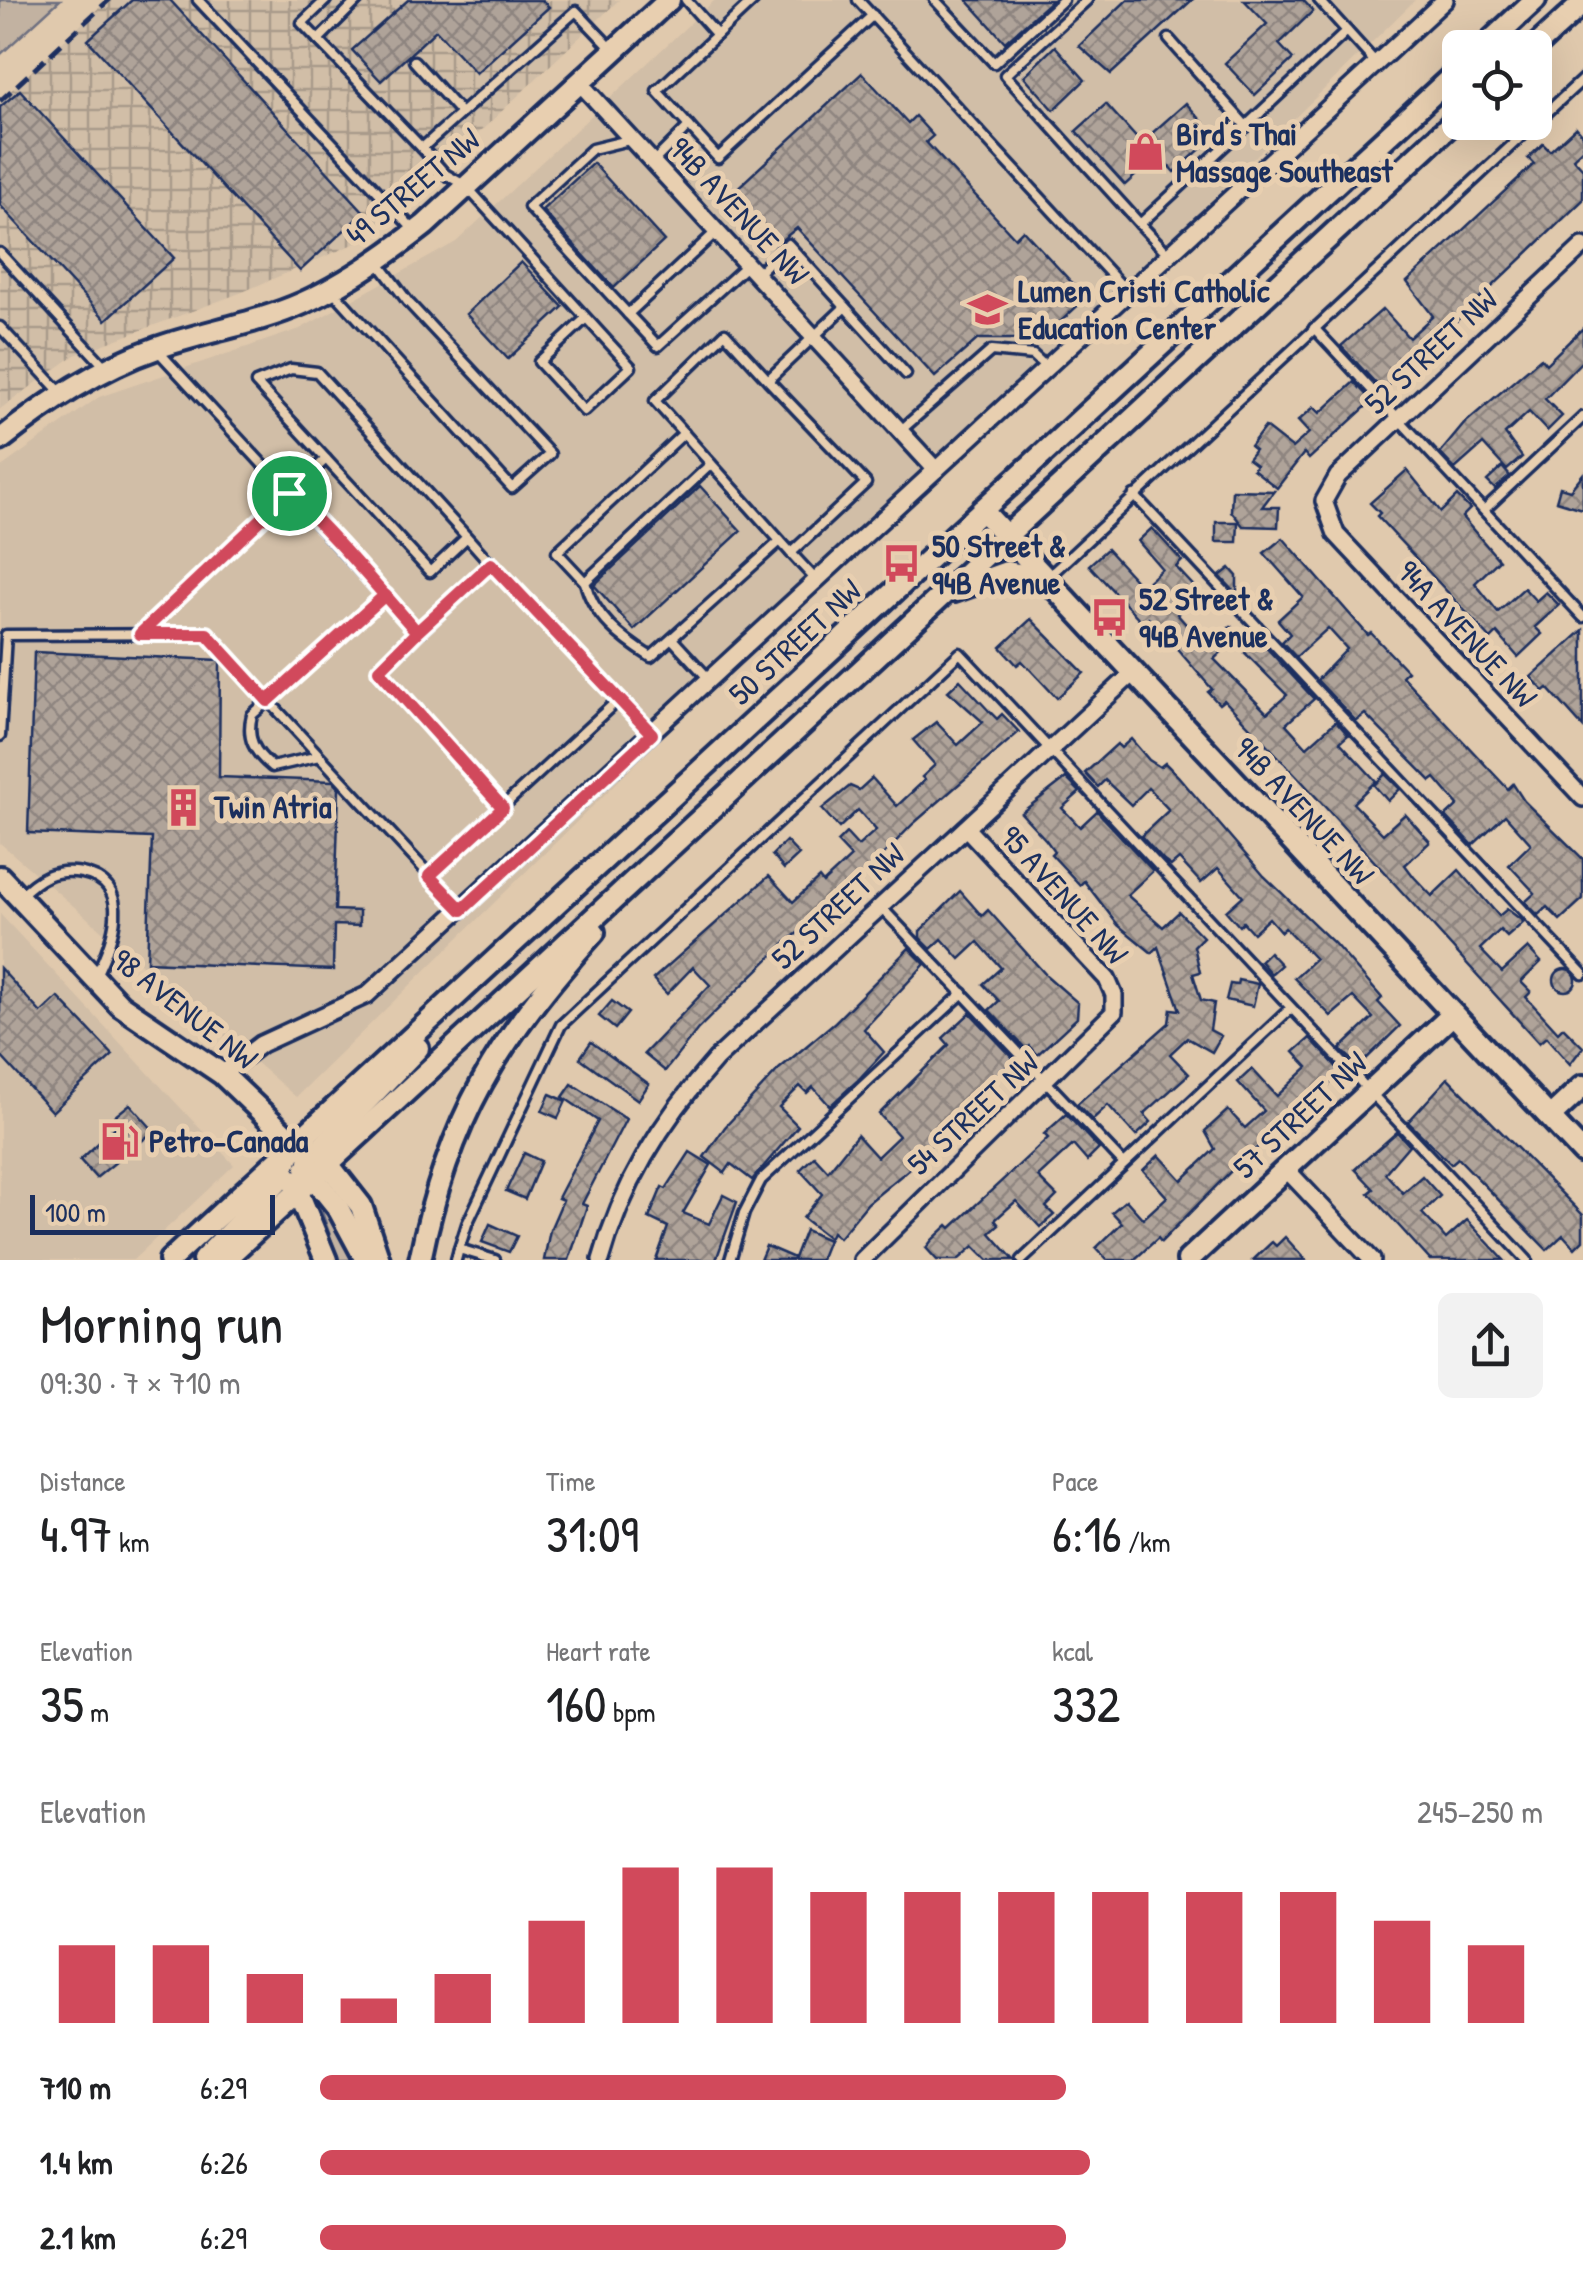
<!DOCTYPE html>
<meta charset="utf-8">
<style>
body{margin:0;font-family:"Patrick Hand",sans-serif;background:#f2f2f2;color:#202124;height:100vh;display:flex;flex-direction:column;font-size:38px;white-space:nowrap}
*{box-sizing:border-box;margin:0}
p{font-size:32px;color:#757577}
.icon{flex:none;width:55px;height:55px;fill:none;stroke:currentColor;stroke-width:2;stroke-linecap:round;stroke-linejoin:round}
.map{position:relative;height:1260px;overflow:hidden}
.drawer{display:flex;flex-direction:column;background:#fff;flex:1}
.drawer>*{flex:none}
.buttons{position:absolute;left:1442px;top:30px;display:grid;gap:20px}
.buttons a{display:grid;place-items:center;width:110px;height:110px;border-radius:15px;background:#fff;box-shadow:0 10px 40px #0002;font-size:50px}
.scale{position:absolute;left:30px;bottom:25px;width:245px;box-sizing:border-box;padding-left:10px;border:5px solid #1b2f5e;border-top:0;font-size:28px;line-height:35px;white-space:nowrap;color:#1b2f5e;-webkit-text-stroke:8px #e8cfb0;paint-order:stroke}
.pin{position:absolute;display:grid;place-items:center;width:85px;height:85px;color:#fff;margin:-42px;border:5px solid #fff;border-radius:50%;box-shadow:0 2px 10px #0007}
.round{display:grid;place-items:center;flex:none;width:105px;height:105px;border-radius:15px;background:#f2f2f2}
.head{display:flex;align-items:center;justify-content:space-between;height:170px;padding:0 40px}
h1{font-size:55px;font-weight:600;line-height:75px}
.figures{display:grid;grid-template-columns:repeat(3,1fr);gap:15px;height:170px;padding:10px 40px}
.figures div{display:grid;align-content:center}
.figures b{font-size:50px;font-weight:600}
.figures small{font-size:28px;font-weight:400}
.figures p{font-size:28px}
.chart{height:280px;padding:20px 40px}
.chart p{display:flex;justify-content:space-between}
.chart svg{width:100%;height:180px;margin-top:10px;stroke:#d1495b;stroke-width:6}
ul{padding:0 40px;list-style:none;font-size:32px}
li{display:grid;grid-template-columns:160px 120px 1fr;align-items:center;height:75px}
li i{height:25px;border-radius:12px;background:#d1495b}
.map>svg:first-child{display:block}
.built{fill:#d1bea7}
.industrial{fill:url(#industrial-grid)}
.grass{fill:#c2b2a1;stroke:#6e7080;stroke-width:2.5}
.building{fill:url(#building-cross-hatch);stroke:#1b2f5e;stroke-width:2.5}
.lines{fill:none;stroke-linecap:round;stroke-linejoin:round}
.lane-casing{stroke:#1b2f5e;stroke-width:15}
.street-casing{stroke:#1b2f5e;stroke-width:22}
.secondary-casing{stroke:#1b2f5e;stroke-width:28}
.lane{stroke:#e8cfb0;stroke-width:8}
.street{stroke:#e8cfb0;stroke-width:15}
.secondary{stroke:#e8cfb0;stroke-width:20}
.rail{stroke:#1b2f5e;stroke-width:5;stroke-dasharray:15 8;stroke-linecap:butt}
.route-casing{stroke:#fff;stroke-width:20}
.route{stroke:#d1495b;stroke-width:12}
.labels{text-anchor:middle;stroke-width:10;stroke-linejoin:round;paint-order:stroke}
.poi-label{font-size:32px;font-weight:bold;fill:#1b2f5e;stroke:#e8cfb0;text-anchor:start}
.street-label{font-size:32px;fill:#1b2f5e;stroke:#e8cfb0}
</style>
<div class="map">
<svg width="1583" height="1260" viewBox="0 0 1583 1260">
<defs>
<pattern id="industrial-grid" width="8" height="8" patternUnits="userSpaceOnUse" patternTransform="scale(2.5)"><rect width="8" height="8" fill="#d1bea7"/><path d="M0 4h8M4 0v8" fill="none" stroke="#a99b8b"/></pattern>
<pattern id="building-cross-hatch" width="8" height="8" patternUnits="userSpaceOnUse" patternTransform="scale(2.5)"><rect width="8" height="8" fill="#afa399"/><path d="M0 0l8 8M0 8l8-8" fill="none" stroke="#8e8580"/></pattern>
</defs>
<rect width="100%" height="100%" fill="#e0c9ad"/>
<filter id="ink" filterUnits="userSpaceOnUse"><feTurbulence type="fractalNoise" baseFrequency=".01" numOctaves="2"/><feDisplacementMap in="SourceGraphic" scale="20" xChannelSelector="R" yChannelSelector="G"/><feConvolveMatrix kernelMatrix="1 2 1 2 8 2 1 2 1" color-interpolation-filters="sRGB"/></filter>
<g filter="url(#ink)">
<!-- built -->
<g class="built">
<path d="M715,0H1415L296,1097L0,843V468L99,397L300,329L456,242Z"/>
<path d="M0,914L234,1165L133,1260H0Z"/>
</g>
<!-- industrial -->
<path class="industrial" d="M107,0H619L368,238L240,293L75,355L0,409V101Z"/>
<!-- grass -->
<g class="grass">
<path d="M0,0H60L0,55Z"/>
<path d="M324,1201L360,1260H338L319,1203Z"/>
</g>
<!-- building -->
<g class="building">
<path d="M132,0H170L364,212L300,271L88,40Z"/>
<path d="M408,0H542L549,7L476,73L436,30L381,81L352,50Z"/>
<path d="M967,0H1052L1005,42Z"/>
<path d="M1127,0H1192L1111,74L1079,46Z"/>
<path d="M1244,0H1303L1313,11L1279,44L1293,59L1255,95L1225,63L1267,24Z"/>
<path d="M1055,46L1085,80L1054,110L1024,76Z"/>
<path d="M862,73L908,123L915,116L933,136L926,142L1015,238L1023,230L1086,298L1042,339H978L935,377L797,228L778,243L732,193Z"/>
<path d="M20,90L174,258L106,320L0,205V107Z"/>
<path d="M1186,103L1215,136L1175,172L1159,154L1125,185L1076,131L1106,104L1141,143Z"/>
<path d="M1576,127L1583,135V149L1573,158L1583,169V200L1383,391L1341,346L1383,309L1409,338L1433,316L1407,282L1534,164L1528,158L1543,144L1550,151Z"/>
<path d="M593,163L664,241L614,288L542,210Z"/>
<path d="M521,262L563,307L508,359L466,314Z"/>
<path d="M1583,328V360L1545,399L1562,416L1547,431L1529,412L1505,434L1522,457L1507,470L1483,444L1455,469L1440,453L1465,423L1541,358L1546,364Z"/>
<path d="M1354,382L1372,401L1309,459L1304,453L1277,488L1253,469L1256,465L1248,459L1255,450L1250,446L1265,427L1292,448L1309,433L1298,421L1314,407L1320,413Z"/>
<path d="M1502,467L1510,476L1495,489L1487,481Z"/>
<path d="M1407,470L1441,512L1457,496L1470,509L1462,517L1499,560L1475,583L1498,612L1524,588L1536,601L1546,592L1559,605L1535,627L1542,634L1518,657L1497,633L1491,639L1377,516L1380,513L1370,503Z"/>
<path d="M1583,474V509L1556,501L1560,487L1570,490Z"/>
<path d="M700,486L741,531L634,630L594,585Z"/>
<path d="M1232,490L1274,491L1262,507H1279L1278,527L1243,526L1231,511Z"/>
<path d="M1216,522H1238L1237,542H1216Z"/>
<path d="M1152,528L1182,561L1176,567L1200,593L1177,614L1207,648L1231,626L1240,635L1214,659L1267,713L1287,695L1245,653L1259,640L1314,699L1286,724L1307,747L1336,721L1348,735L1340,742L1376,781L1353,803L1383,834L1405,814L1430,842L1405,865L1414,877L1432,896L1459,870L1499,916L1507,909L1524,922L1507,937L1500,930L1480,949L1502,972L1528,948L1541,962L1521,982L1531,992L1526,997L1558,1032L1563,1027L1583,1047L1570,1064L1546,1037L1539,1043L1296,775L1224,700L1219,704L1208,692L1212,689L1173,644L1148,618L1143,623L1089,565L1107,549L1142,587L1162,569L1138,541Z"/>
<path d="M1283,538L1368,635L1371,633L1407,671L1402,676L1478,757L1508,789L1513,784L1524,801L1583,859V899L1560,920L1547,907L1538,915L1525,902L1535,893L1509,865L1531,844L1505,815L1473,845L1446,816L1458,805L1435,778L1431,781L1365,714L1356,721L1317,680L1347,649L1328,628L1296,657L1282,642L1290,634L1278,620L1303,597L1264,553Z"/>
<path d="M1230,568L1237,576V594L1220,576Z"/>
<path d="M1031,619L1084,673L1057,698L1022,661L1017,665L1001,647Z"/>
<path d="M1583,630V727L1548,688L1544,691L1531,677Z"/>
<path d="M34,652L220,660L219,777L333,781L339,788L335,910L359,911V926L334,925L333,970L147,962L152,838L28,833Z"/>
<path d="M960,680L990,712L997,719L1002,714L1019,732L913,824L838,901L784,944L698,1029L665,1071L644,1054L710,985L693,967L667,994L653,979L769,876L793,902L819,878L823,883L851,857L837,842L846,833L858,846L876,830L858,810L839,828L822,809L850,786L859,790L872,778L897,806L925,780L922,777L935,765L913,740L936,722L958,745L983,722L948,691Z"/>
<path d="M1131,739L1149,760L1160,767L1165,763L1178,776L1264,876L1334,943L1382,998L1378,1002L1400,1026L1359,1066L1340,1049L1373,1018L1353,997L1331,1016L1294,978L1315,959L1285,928L1281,932L1269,918L1253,933L1243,922L1239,926L1226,911L1243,896L1218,868L1201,883L1179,859L1171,866L1164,861L1141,836L1169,810L1148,788L1131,805L1105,780L1098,787L1085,773L1117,744L1121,748Z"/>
<path d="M1385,774L1400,789L1388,801L1374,785Z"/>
<path d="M1066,778L1080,792L1062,808L1080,827L1097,811L1153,871L1127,895L1163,927L1179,912L1203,937L1194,946L1200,972L1193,974L1201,1000L1214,1003L1210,1030L1221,1036L1212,1052L1187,1038L1170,1054L1189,1074L1144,1114L1151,1122L1136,1136L1108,1105L1092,1120L1077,1104L1169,1023L1171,1009L1180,1010L1158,947L1152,953L1118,925L1084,881L1080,885L1051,854L1054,851L1046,840L1021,813Z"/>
<path d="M786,841L799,855L784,869L772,855Z"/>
<path d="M960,891L982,916L988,910L1047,976L1078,1003L1077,1018L1037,1055L1029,1046L1026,1049L989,1010L999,1001L983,984L1001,968L978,942L960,959L942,939L931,949L920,938V931Z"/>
<path d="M909,948L925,964L864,1029L884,1052L857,1081L830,1106L813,1087L807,1093L800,1086L779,1107L798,1126L752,1180L731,1164L725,1173L704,1157L725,1127L779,1069L835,1022Z"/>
<path d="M1269,952L1281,965L1271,974L1260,961Z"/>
<path d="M0,968L41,1013L58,997L113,1055L52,1112L0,1055Z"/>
<circle cx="1565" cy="980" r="11"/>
<path d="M1238,980L1258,984L1253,1006L1226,1000L1230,984L1237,985Z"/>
<path d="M612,1001L628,1013L615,1029L599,1016Z"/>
<path d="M970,1013L1015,1060L973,1095L976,1098L932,1139L934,1141L908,1170L868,1203L839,1238L832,1232L829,1238L803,1218L822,1194L800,1170L814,1156L828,1171L857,1135L877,1157L899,1136L879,1114L949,1045L943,1038Z"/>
<path d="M1310,1038L1342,1073L1233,1169L1161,1242L1158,1238L1134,1260H1107L1096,1248L1122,1223L1112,1212L1126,1200L1143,1219L1167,1197L1143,1170L1159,1155L1182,1180L1215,1149L1205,1131L1228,1110L1245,1128L1264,1111L1238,1082L1252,1069L1277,1096L1308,1067L1294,1052Z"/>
<path d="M591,1042L649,1084L638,1100L580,1058Z"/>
<path d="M1448,1078L1583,1215V1240L1575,1248L1563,1235L1547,1250L1458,1158L1451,1164L1408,1122Z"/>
<path d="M572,1084L626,1119L582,1204L587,1206L569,1260H544L550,1230L563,1200L558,1198L598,1121L563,1097Z"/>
<path d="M550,1094L566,1101L558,1118L542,1111Z"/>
<path d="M130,1104L154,1131L96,1178L80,1160L121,1122L115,1116Z"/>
<path d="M1066,1114L1099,1149L1087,1161L1073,1145L1038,1177L1057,1196L1046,1207L1054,1215L1040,1227L1016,1201L995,1220L999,1225L990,1233L1014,1260H988L974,1246L958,1260H937L926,1248L932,1240L948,1225L951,1228L1048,1138L1044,1134Z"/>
<path d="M1397,1132L1409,1145L1385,1173L1403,1193L1422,1176L1440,1196L1422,1213L1439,1231L1446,1239L1467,1220L1504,1260H1430L1369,1193L1374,1189L1355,1169Z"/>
<path d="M690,1152L711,1165L683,1213L709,1224L723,1195L737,1202L716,1260H656L668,1227L649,1218L662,1187L666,1189Z"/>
<path d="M524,1153L541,1161L525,1199L506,1191Z"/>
<path d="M490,1224L517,1236L509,1252L482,1242Z"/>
<path d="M805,1230L828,1240L820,1260H760L766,1246L794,1258Z"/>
<path d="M1285,1237L1306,1260H1253L1272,1242L1276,1246Z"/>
</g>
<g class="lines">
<defs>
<g id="lane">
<path d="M198,0L413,229"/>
<path d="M326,0L302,23L422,148"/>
<path d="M686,0L717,35"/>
<path d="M754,0L657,91L718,158L873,15"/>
<path d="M858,0L1129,294"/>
<path d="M935,0L994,63L1063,0"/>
<path d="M1087,0L1005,75L1140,224L1246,126"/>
<path d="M1319,0L1376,63"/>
<path d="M1169,39L1246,126L1347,31"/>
<path d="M318,40L358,0"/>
<path d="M414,61L461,113"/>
<path d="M653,162L689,126"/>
<path d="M1140,224L1170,256"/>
<path d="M717,231L628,314L658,346L746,266"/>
<path d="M0,253L107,369"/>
<path d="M757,274L788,244L906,374"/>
<path d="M334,292L512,488L550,454L408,302L377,261"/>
<path d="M628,314L529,207L592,149L633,139"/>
<path d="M585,319L539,362L584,411L631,367L466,186L445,174L422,148L576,11L612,49"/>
<path d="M0,327L62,394"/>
<path d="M1314,328L1583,617"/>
<path d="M159,352L417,632"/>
<path d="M768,380L725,333L655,401L791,553L866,483L768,380L845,307"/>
<path d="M900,431L991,351L1033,355L1047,368"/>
<path d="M711,464L585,582C593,616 622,639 651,657L780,541"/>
<path d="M1134,495L1583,974"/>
<path d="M1484,510L1583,417"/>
<path d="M467,537L430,572L256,383L291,369L317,372L467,537L491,564"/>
<path d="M791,553L817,581"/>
<path d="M1048,577L1583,79"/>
<path d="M585,582L557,552L684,433"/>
<path d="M140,634L326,459"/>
<path d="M674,641L708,678"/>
<path d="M0,736L6,635L207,634L461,909"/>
<path d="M319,756L272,767C254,752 246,738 252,715L385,595"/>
<path d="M503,807L379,670L491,564L653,734"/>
<path d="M429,875L619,699"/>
<path d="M19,897C38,878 54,868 82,873C136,884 112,943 95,977"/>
<path d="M879,905L1123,1163"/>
<path d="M459,1249L467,1224L561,1025L960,653L1527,1260"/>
<path d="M456,1260L459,1249L495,1260"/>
<path d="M730,1260L744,1213L761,1180L963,993"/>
<path d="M1022,1260L1290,1009"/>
</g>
<g id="street">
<path d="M579,82L936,470"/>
<path d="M1583,246L1338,476L1324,501L1336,534L1583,798"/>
<path d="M222,1074L261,1044L367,995L1445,0"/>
<path d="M1286,1169L1372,1260"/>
<path d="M601,1260C622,1184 664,1117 716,1059L1133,673"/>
<path d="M862,1260L1114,1012V995L1107,979L966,828"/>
</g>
<g id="secondary">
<path d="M1483,48L1535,0"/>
<path d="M1534,48L1583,3"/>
<path d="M0,440C48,402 99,368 157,348C205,331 256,324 303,303C347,283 387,255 425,225L669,0"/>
<path d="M982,510L1583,1153"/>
<path d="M954,591L1007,572L1045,579"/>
<path d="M0,877L120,1005L222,1074L294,1143L328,1164L361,1206L379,1260"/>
<path d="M1550,1117L1583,1086"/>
<path d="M309,1160L418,1048"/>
<path d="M306,1168L338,1208L366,1260"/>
<path d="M293,1180L326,1260"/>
<path d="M170,1260L1460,69"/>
<path d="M203,1260L277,1183L294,1145"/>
<path d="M224,1260L1460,116"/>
<path d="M420,1260C449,1116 499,1039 594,932"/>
<path d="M1188,1260L1453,1014"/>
</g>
</defs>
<!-- lane casing -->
<use href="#lane" class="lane-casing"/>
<!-- street casing -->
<use href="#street" class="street-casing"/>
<!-- secondary casing -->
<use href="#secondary" class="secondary-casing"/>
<!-- lane -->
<use href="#lane" class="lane"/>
<!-- street -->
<use href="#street" class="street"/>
<!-- secondary -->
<use href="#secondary" class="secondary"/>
<!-- rail -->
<path class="rail" d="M0,101L109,0"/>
</g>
</g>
<g class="lines" filter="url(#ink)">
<defs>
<path id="route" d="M289,493L140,634H207L268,701L385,595L417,632L491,564L652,734L462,910L429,876L503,808L379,670L417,632C375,585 335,536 289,493"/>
</defs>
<!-- route casing -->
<use href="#route" class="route-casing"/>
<!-- route -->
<use href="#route" class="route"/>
</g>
<!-- icons -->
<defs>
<symbol id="shop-bare" viewBox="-9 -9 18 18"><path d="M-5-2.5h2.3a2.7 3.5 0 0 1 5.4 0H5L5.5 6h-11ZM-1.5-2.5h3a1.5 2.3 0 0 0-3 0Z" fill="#d1495b" stroke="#e8cfb0" stroke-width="2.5" paint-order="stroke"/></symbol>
<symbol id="university-bare" viewBox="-9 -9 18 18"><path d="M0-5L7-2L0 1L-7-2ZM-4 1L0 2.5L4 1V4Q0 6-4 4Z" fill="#d1495b" stroke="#e8cfb0" stroke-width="2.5" paint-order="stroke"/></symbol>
<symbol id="bus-bare" viewBox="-9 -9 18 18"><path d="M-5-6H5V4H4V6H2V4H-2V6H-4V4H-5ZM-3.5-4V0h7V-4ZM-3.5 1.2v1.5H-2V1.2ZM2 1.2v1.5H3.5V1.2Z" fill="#d1495b" stroke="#e8cfb0" stroke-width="2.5" paint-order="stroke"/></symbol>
<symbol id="building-bare" viewBox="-9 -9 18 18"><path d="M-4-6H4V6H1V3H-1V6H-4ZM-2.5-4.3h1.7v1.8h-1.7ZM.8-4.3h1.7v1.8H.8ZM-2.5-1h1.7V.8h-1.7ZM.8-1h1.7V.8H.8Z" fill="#d1495b" stroke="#e8cfb0" stroke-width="2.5" paint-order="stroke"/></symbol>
<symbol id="fuel-bare" viewBox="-9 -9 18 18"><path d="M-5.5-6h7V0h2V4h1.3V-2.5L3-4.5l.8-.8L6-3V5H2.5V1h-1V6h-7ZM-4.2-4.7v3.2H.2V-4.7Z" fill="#d1495b" stroke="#e8cfb0" stroke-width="2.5" paint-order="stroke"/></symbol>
</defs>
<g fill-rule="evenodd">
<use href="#shop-bare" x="1118" y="124" width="55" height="55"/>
<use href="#university-bare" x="960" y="282" width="55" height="55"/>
<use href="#bus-bare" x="874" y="536" width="55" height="55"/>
<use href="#bus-bare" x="1082" y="590" width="55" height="55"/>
<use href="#building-bare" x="156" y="780" width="55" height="55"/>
<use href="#fuel-bare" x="92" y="1114" width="55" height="55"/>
</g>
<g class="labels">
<!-- poi labels -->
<g class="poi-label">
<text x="1176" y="145">Bird's Thai<tspan x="1176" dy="37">Massage Southeast</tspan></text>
<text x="1018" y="302">Lumen Cristi Catholic<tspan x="1018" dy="37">Education Center</tspan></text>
<text x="932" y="557">50 Street &amp;<tspan x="932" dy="37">94B Avenue</tspan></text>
<text x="1139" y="610">52 Street &amp;<tspan x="1139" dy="37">94B Avenue</tspan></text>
<text x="214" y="818">Twin Atria</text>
<text x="149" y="1152">Petro-Canada</text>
</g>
<!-- street labels -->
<g class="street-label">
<text transform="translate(413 187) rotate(-40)" y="11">49 STREET NW</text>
<text transform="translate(739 211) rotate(47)" y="11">94B AVENUE NW</text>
<text transform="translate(1431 351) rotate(-43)" y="11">52 STREET NW</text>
<text transform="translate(1467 634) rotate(47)" y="11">94A AVENUE NW</text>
<text transform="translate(795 642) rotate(-43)" y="11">50 STREET NW</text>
<text transform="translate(1304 811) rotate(47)" y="11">94B AVENUE NW</text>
<text transform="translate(1064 895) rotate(48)" y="11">95 AVENUE NW</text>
<text transform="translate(838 906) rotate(-43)" y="11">52 STREET NW</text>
<text transform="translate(185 1009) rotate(38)" y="11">98 AVENUE NW</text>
<text transform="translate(973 1113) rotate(-43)" y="11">54 STREET NW</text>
<text transform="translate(1300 1115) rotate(-43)" y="11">57 STREET NW</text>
</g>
</g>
</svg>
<div class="buttons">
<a><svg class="icon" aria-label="locate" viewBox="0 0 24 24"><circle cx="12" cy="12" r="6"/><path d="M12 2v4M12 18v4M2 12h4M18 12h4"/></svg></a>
</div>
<div class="scale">100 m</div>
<div class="pin" style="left:289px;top:493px;background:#1e9e55"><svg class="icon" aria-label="arrive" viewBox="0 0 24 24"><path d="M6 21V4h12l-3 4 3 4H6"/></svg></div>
</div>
<section class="drawer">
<div class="head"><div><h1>Morning run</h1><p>09:30 · 7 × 710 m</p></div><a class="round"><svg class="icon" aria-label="share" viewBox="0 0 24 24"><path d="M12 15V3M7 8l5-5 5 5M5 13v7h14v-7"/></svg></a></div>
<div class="figures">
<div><p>Distance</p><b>4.97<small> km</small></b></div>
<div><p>Time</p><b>31:09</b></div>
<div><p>Pace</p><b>6:16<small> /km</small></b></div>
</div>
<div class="figures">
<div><p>Elevation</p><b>35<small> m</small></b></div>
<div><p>Heart rate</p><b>160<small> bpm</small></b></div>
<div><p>kcal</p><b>332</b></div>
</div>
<div class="chart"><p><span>Elevation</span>245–250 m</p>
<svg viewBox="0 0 160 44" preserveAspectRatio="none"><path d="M5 44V25M15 44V25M25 44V32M35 44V38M45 44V32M55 44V19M65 44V6M75 44V6M85 44V12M95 44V12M105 44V12M115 44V12M125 44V12M135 44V12M145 44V19M155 44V25"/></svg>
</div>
<ul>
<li><b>710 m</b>6:29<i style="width:61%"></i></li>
<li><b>1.4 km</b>6:26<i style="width:63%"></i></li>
<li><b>2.1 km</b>6:29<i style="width:61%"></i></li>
</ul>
</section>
